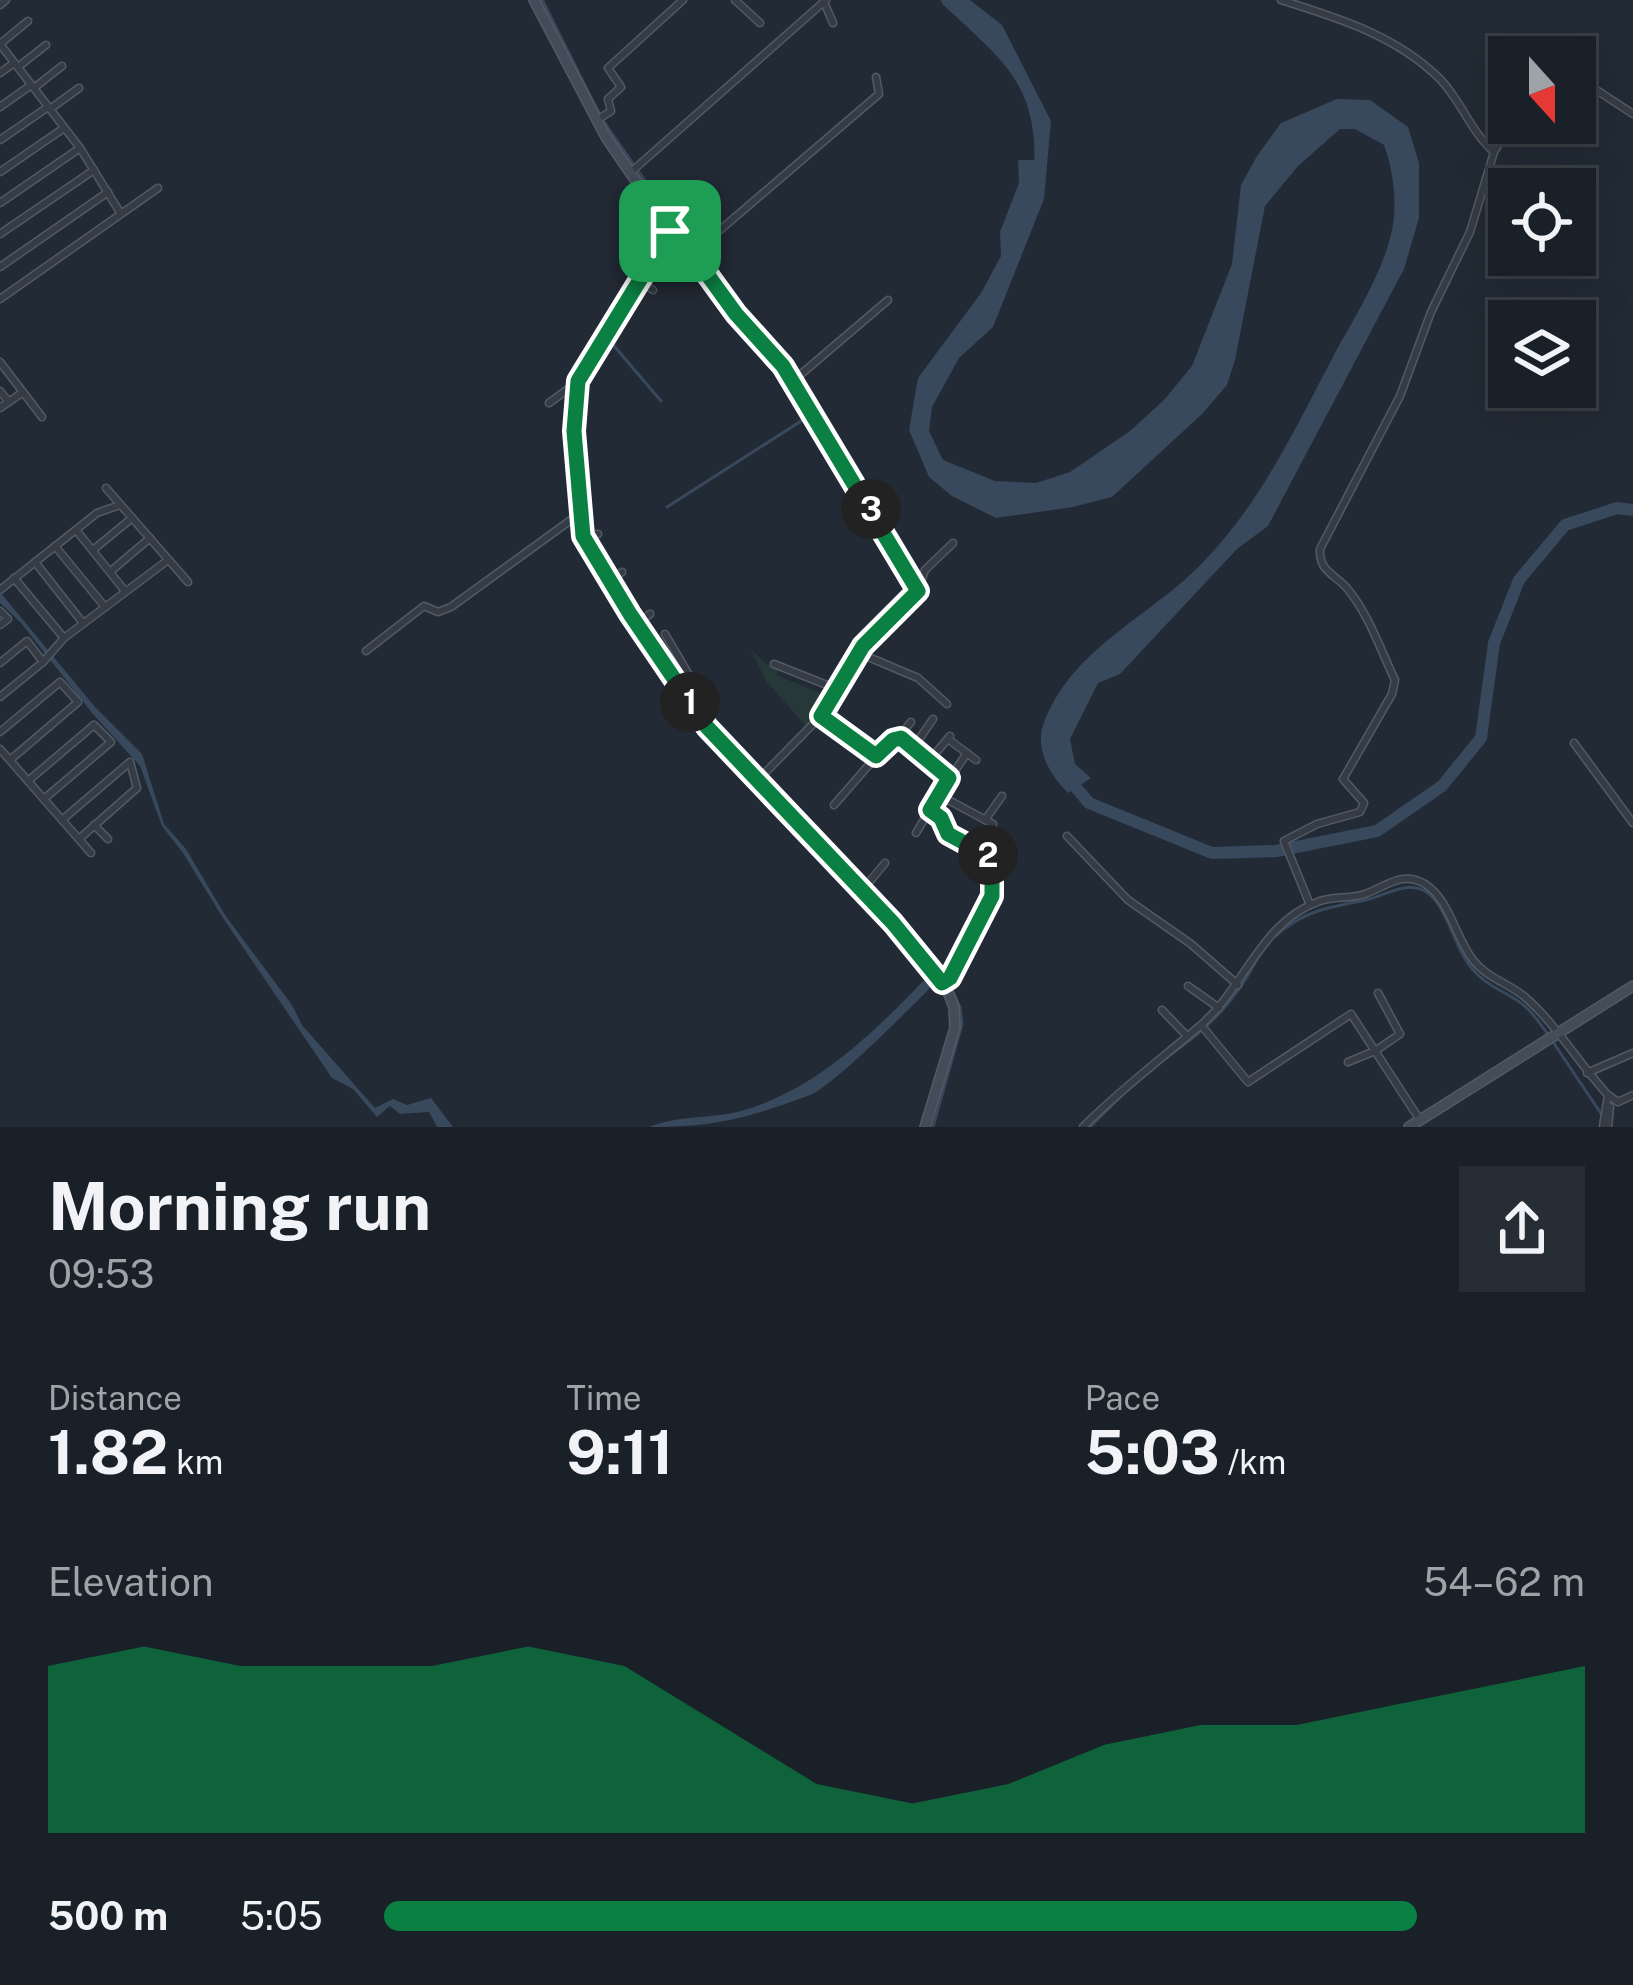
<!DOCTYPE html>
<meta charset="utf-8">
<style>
body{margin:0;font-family:"Public Sans",sans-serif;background:#272d34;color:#f1f3f6;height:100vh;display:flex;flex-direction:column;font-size:45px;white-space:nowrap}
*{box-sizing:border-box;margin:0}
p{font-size:39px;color:#9fa3a8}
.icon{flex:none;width:66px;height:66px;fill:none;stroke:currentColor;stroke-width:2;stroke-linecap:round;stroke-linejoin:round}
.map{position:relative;height:1127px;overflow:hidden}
.details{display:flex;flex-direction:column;background:#1a2028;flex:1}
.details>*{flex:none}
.needle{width:78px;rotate:159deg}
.fabs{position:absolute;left:1488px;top:36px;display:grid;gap:24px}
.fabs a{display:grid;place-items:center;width:108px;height:108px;border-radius:0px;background:#1a2028;box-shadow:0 12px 48px #0002,0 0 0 3px #383e45;font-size:60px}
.pin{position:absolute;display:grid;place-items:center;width:102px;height:102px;color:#fff;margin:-51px;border-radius:24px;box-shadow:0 6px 18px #0006}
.km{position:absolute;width:60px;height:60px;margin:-30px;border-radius:50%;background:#222;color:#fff;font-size:33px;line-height:60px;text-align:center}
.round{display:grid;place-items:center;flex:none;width:126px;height:126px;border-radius:0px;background:#272d34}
.summary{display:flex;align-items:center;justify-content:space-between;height:204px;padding:0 48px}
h1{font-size:66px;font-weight:700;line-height:90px}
.figures{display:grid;grid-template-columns:repeat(3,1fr);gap:18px;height:204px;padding:12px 48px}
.figures div{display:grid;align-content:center}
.figures b{font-size:60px;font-weight:700}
.figures small{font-size:33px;font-weight:400}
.figures p{font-size:33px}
.chart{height:336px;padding:24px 48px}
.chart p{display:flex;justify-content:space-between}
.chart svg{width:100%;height:216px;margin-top:12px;fill:#0b8043;opacity:.7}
ul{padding:0 48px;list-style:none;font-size:39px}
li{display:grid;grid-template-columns:192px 144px 1fr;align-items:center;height:90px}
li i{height:30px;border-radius:15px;background:#0b8043}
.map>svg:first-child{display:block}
.green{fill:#263838}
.water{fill:#38485d}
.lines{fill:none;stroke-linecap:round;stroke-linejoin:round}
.stream{stroke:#38485d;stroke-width:3}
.river{stroke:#38485d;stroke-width:12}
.street-casing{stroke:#525a63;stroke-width:9}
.secondary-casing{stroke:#525a63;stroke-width:12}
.street{stroke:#353c46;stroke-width:6}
.secondary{stroke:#434c58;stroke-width:9}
.route-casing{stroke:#fff;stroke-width:24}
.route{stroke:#0b8043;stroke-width:15}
</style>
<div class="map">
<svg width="1633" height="1127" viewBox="0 0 1633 1127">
<rect width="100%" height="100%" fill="#222a35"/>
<!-- green -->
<path class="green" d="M751,650L767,664L780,669L776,675L828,696L807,727L766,681Z"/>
<!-- water -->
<g class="water">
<path d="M538,0H544L603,118L684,234L585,376L583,416L589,518L607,559L706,712L840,860L912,932L943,973L942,978L906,932L717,734L586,541L577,422L582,378L675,233L602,123Z"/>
<path d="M947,0H970L1002,25L1051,121L1044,199L993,327L959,358L932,407L929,431L943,460L995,481L1036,483L1070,472L1130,431L1164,400L1192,366L1232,264L1241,185L1257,156L1281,123L1337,99L1370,100L1408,127L1419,163V218L1404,269L1268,526L1237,549L1120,674L1098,683L1070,739L1075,764L1091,778L1068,793C1049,774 1033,747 1045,720C1075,645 1153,616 1205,560C1262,501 1298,423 1336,351C1358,311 1389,263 1394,217C1396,193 1392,167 1384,145L1355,129H1340L1298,166L1265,206L1235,360L1227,385L1202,414L1112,497L1073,507L996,518L952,496L929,477L909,430L918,378L981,293L1001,256L1000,232L1019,183L1018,160H1040C1047,82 999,49 947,0Z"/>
<path d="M0,592L95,707L142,754L164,824L186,849L225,915L292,1005L302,1025L375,1108L393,1099L407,1105L431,1098L453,1127H437L429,1112L400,1114L390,1106L377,1117L353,1089L332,1078L223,918L183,853L162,826L140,766L92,713L21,623L0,603Z"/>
<path d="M929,975L934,984C911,1007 836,1084 810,1095C748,1118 716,1127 649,1127C679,1115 711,1119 741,1111C818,1089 875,1031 929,975Z"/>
</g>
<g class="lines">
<!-- stream -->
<g class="stream">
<path d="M609,340L661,401"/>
<path d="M667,507L809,416"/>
<path d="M1273,938C1302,911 1329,907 1366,900C1389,895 1414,874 1435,900C1452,921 1456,953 1476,973C1488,986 1501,990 1515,999C1528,1006 1538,1021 1547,1033"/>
<path d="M1553,1042L1602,1115L1600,1127"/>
<path d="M1167,1057C1208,1029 1237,1000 1259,955"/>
<path d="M933,1127L962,1024L960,1007L946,980"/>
<path d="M1090,1127L1127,1090"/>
</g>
<!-- river -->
<g class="river">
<path d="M947,0C1010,59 1045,82 1040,174"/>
<path d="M1067,777L1089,803L1212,853L1276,851L1377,831L1442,786L1481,738L1494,643L1519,580L1565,525L1617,508L1633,510"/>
</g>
<defs>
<g id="street">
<path d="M735,0L760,23"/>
<path d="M1281,0C1338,18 1395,35 1439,78C1461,100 1470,131 1494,152"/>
<path d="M824,2L833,23"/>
<path d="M0,5L6,0"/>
<path d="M0,44L80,148L121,214"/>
<path d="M0,44L28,21"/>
<path d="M18,67L46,45"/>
<path d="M0,73L14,63"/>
<path d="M1575,76L1633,114"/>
<path d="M34,88L62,66"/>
<path d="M0,107L31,85"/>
<path d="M50,109L79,88"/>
<path d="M597,120L611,111L608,99L621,87L608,68L683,0"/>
<path d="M0,140L48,107"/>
<path d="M0,172L64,128"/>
<path d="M631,172L826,0"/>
<path d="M0,203L80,148"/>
<path d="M670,231L683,241L736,314L783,366L918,591"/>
<path d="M0,234L94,170"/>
<path d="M692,254L879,94L876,77"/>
<path d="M0,267L108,192"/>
<path d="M640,282L653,290"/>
<path d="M0,299L158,188"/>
<path d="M0,362L42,417"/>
<path d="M793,381L888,300"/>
<path d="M0,391L9,402"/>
<path d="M549,403L575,384"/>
<path d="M0,408L23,392"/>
<path d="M106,488L188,582"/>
<path d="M76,530L125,591"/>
<path d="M583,536L598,534"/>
<path d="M55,546L105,607"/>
<path d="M93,550L132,518"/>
<path d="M35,562L83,623"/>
<path d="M111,571L150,538"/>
<path d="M14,578L64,638"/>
<path d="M609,581L622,572"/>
<path d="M0,590L97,513L120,505"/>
<path d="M0,611L8,619L0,625"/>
<path d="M637,625L650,614"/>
<path d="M665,634L692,680L680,688"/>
<path d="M366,651L424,606L438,612L451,607L579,514"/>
<path d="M859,653L918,678L947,704"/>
<path d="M43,662L64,638L168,560"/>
<path d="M0,663L27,641L43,662L0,697"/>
<path d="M774,664L837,689"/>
<path d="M821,716L876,756"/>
<path d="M0,732L60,682L78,702L10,760"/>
<path d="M898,738L911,722"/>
<path d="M948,739L976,760"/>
<path d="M1574,743L1633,823"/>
<path d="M913,748L933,719"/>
<path d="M0,749L91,853"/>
<path d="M929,761L950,736"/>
<path d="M950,778L967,753"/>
<path d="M28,781L94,725L111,742L44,799"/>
<path d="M756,782L821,716L863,646L916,596L925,570L953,543"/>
<path d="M939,795L993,824"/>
<path d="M834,805L881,751L901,738L949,778L916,833"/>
<path d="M930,810L941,818L948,834L1004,864"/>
<path d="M62,820L130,762L137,788L79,839"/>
<path d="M985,820L1002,796"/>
<path d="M94,825L108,839"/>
<path d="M1067,836L1128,900L1191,944L1238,985"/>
<path d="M861,892L885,863"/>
<path d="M1310,905L1284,841L1317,824L1360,812L1364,803L1343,779L1392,694L1395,680C1381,651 1367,610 1345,586C1332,573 1319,570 1320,549L1400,396L1431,312L1470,232L1494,152L1512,123"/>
<path d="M942,983L950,978L992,896V877L1000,862"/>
<path d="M1188,986L1219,1008"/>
<path d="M1162,1010L1187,1036"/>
<path d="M1201,1025L1248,1082L1351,1014L1420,1120"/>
<path d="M1348,1062L1375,1051L1400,1034L1378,993"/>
<path d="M1587,1073L1633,1053"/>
<path d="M1083,1127C1121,1089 1161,1059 1201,1025C1245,987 1261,921 1320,901C1334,896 1351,899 1365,894C1385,887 1403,870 1425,884C1450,900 1455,937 1473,960C1487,978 1508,983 1525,997C1557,1025 1579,1064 1608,1095L1618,1102L1633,1095"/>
<path d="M1603,1127L1608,1095"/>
<path d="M1608,1127L1610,1107"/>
</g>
<g id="secondary">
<path d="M534,0L606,137L670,231L578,381L574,409L581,528L590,552L707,727L905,936L949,994L954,1007L955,1028L925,1127"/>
<path d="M1409,1127L1633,986"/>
</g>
</defs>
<!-- street casing -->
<use href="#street" class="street-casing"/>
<!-- secondary casing -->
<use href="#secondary" class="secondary-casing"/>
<!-- street -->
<use href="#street" class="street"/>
<!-- secondary -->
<use href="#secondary" class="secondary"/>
</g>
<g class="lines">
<defs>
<path id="route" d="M670,231L683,241L736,314L783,366L918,591L863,646L821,716L876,756L893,740L901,738L949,778L930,810L941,818L948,834L1000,862L992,877V896L950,978L942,983L893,923L707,727L630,614L583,536L574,431L578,381Z"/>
</defs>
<!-- route casing -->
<use href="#route" class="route-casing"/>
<!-- route -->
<use href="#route" class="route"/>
</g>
</svg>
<div class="fabs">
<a><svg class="needle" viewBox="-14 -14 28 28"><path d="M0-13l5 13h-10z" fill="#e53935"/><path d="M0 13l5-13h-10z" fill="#9fa3a8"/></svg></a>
<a><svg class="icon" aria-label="locate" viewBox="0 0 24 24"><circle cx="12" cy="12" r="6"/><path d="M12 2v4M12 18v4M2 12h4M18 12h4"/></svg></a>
<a><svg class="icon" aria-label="layers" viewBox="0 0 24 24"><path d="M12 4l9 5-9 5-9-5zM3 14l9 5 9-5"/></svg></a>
</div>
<div class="pin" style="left:670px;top:231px;background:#1e9e55"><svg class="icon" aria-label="arrive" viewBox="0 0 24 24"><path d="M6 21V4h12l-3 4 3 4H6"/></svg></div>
<b class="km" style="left:690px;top:702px">1</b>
<b class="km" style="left:988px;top:855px">2</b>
<b class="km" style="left:871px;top:509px">3</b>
</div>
<section class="details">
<div class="summary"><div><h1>Morning run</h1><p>09:53</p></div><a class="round"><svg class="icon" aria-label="share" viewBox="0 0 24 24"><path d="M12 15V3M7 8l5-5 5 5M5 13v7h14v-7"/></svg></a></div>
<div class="figures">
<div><p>Distance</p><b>1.82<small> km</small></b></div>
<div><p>Time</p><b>9:11</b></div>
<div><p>Pace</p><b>5:03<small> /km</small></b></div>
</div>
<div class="chart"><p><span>Elevation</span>54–62 m</p>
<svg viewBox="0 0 160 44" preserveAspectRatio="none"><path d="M0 44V10L10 6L20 10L30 10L40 10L50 6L60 10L70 22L80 34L90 38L100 34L110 26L120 22L130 22L140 18L150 14L160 10V44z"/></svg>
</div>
<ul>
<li><b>500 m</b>5:05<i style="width:86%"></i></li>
</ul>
</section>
